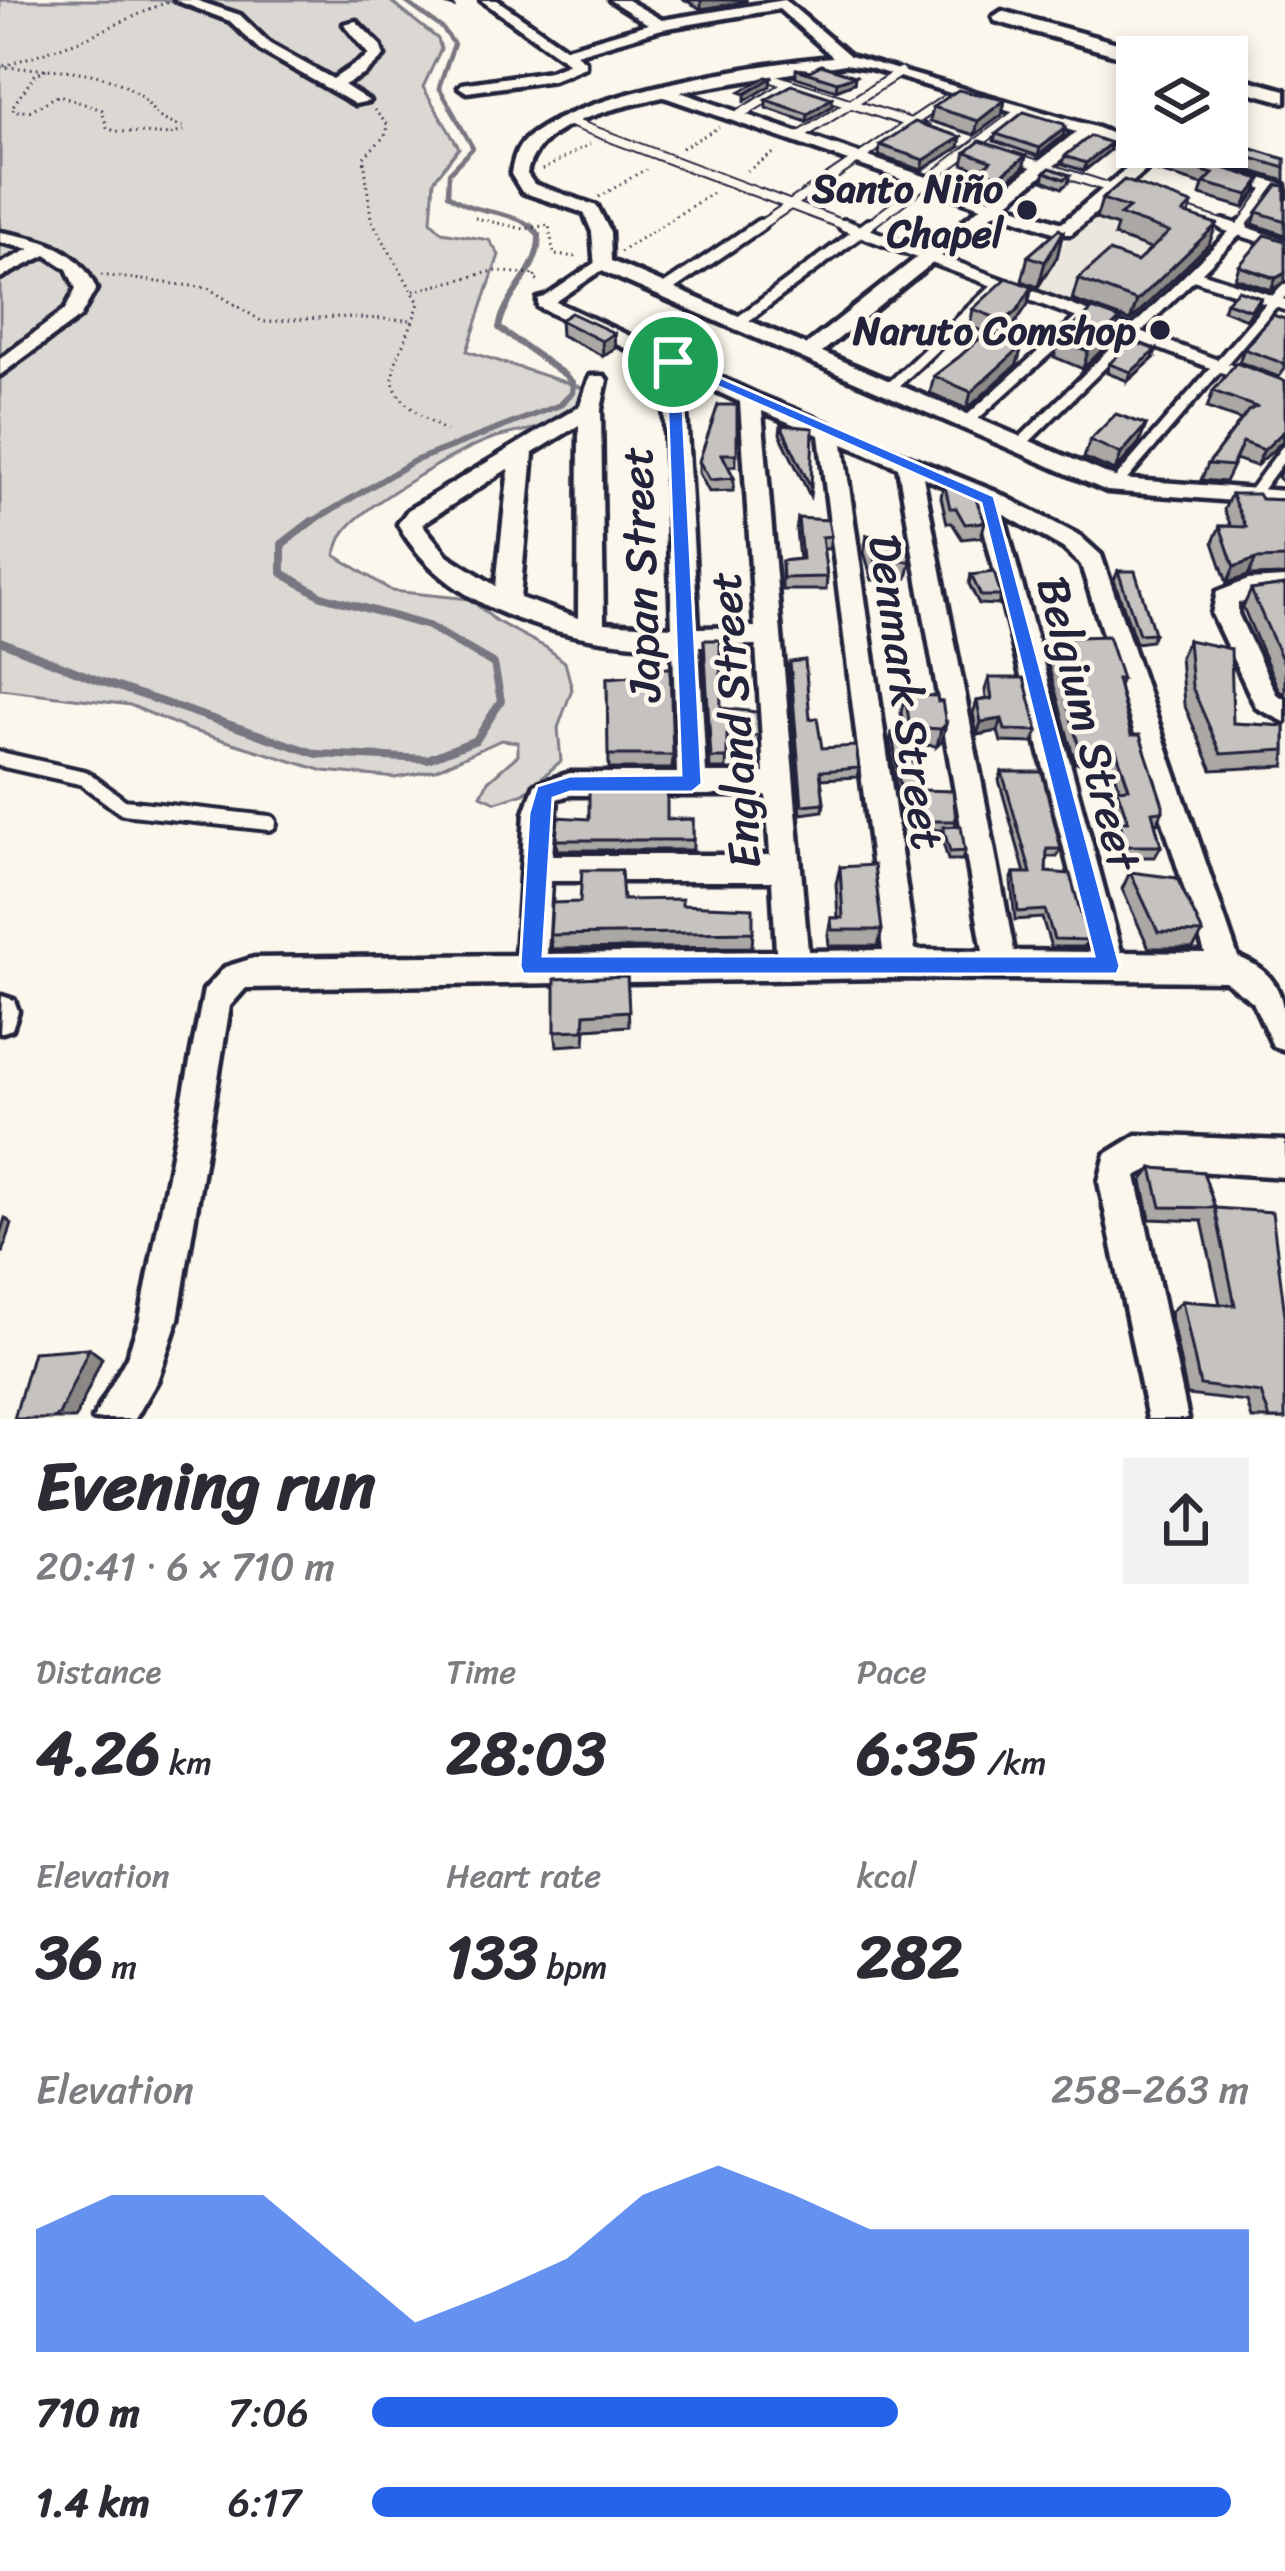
<!DOCTYPE html>
<meta charset="utf-8">
<style>
body{margin:0;font-family:Sriracha,sans-serif;background:#f2f2f3;color:#2b2b33;height:100vh;display:flex;flex-direction:column;font-size:45px;white-space:nowrap}
*{box-sizing:border-box;margin:0}
p{font-size:39px;color:#7c7c81}
.icon{flex:none;width:66px;height:66px;fill:none;stroke:currentColor;stroke-width:2;stroke-linecap:round;stroke-linejoin:round}
.map{position:relative;height:1419px;overflow:hidden}
.details{display:flex;flex-direction:column;background:#fff;flex:1}
.details>*{flex:none}
.fabs{position:absolute;left:1116px;top:36px;display:grid;gap:24px}
.fabs a{display:grid;place-items:center;width:132px;height:132px;border-radius:0px;background:#fff;box-shadow:0 6px 18px #0003;font-size:60px}
.pin{position:absolute;display:grid;place-items:center;width:102px;height:102px;color:#fff;margin:-51px;border:6px solid #fff;border-radius:50%;box-shadow:0 3px 12px #0007}
.round{display:grid;place-items:center;flex:none;width:126px;height:126px;border-radius:0px;background:#f2f2f3}
.overview{display:flex;align-items:center;justify-content:space-between;height:204px;padding:0 36px}
h1{font-size:66px;font-weight:700;line-height:90px}
.stats{display:grid;grid-template-columns:repeat(3,1fr);gap:18px;height:204px;padding:12px 36px}
.stats div{display:grid;align-content:center}
.stats b{font-size:60px;font-weight:700}
.stats small{font-size:33px;font-weight:400}
.stats p{font-size:33px}
.chart{height:336px;padding:24px 36px}
.chart p{display:flex;justify-content:space-between}
.chart svg{width:100%;height:216px;margin-top:12px;fill:#2563eb;opacity:.7}
ul{padding:0 36px;list-style:none;font-size:39px}
li{display:grid;grid-template-columns:192px 144px 1fr;align-items:center;height:90px}
li i{height:30px;border-radius:15px;background:#2563eb}
.map>svg:first-child{display:block}
.built{fill:#ebe7df}
.green{fill:#dbd8d3;stroke:#7e7d87;stroke-width:3}
.lines{fill:none;stroke-linecap:round;stroke-linejoin:round}
.stream-far2{stroke:#787681;stroke-width:4.5}
.stream-far1{stroke:#787681;stroke-width:6}
.stream{stroke:#787681;stroke-width:8}
.lane-far2-casing{stroke:#22223b;stroke-width:12}
.lane-far1-casing{stroke:#22223b;stroke-width:18}
.lane-casing{stroke:#22223b;stroke-width:22}
.street-casing{stroke:#22223b;stroke-width:9}
.secondary-casing{stroke:#22223b;stroke-width:9}
.path{stroke:#22223b;stroke-width:3;stroke-dasharray:1.5 4.5;stroke-linecap:butt}
.lane-far2{stroke:#fbf7ec;stroke-width:8}
.lane-far1{stroke:#fbf7ec;stroke-width:10}
.lane{stroke:#fbf7ec;stroke-width:14}
.street{fill:#fbf7ec;fill-rule:evenodd}
.secondary{fill:#fbf7ec;fill-rule:evenodd}
.wall{fill:#aaa7a5;stroke:#22223b;stroke-width:3}
.shaded-wall{fill:#8b8886;stroke:#22223b;stroke-width:3}
.building{fill:#c6c2c0;stroke:#22223b;stroke-width:3}
.route{fill:#2563eb;stroke:#fff;stroke-width:3;fill-rule:evenodd}
.poi-dot{fill:#22223b;stroke:#fbf7ec;stroke-width:4.5}
.labels{text-anchor:middle;stroke-width:9;stroke-linejoin:round;paint-order:stroke}
.far-poi-label{font-size:39px;font-weight:bold;fill:#22223b;stroke:#fbf7ec;text-anchor:end}
.street-label{font-size:45px;fill:#22223b;stroke:#fbf7ec}
</style>
<div class="map">
<svg width="1285" height="1419" viewBox="0 0 1285 1419">
<rect width="100%" height="100%" fill="#fbf7ec"/>
<filter id="ink" filterUnits="userSpaceOnUse"><feTurbulence type="fractalNoise" baseFrequency=".00833" numOctaves="2"/><feDisplacementMap in="SourceGraphic" scale="24" xChannelSelector="R" yChannelSelector="G"/><feConvolveMatrix kernelMatrix="1 2 1 2 8 2 1 2 1" color-interpolation-filters="sRGB"/></filter>
<g filter="url(#ink)">
<!-- built -->
<path class="built" d="M1091,218L1203,257L1131,329L1014,286Z"/>
<!-- green -->
<path class="green" d="M0,0H389L438,39L441,49L423,87L459,148L434,180L431,221L442,232L489,240L499,255L467,351L583,388L586,396C570,433 520,427 488,440C456,452 366,504 346,530C340,537 338,547 335,555L392,591L470,599L496,621L547,648L565,662L572,689L558,728L561,761L524,793L496,802L481,795L488,781L518,755V742L501,740L435,770L396,778L324,771L187,729L130,705L0,689Z"/>
<g class="lines">
<!-- stream-far2 -->
<path class="stream-far2" d="M403,0L442,28L454,44L439,87L473,148L449,173L448,194C473,215 507,208 533,228"/>
<!-- stream-far1 -->
<path class="stream-far1" d="M308,524L414,461L560,405L572,393L573,383L565,375L499,328C505,293 540,272 539,235L530,225"/>
<!-- stream -->
<path class="stream" d="M0,641L100,681L317,754L428,759L476,740L501,701L494,664L428,626L322,596L282,573V544L312,521"/>
<defs>
<g id="lane-far2">
<path d="M760,74L926,128"/>
<path d="M735,117L790,84"/>
<path d="M570,122L852,228"/>
<path d="M797,138L900,72"/>
<path d="M1010,156L1120,191"/>
<path d="M1176,209L1233,228"/>
<path d="M756,228L945,100"/>
<path d="M865,228L1022,110"/>
<path d="M1240,228L1270,186"/>
</g>
<g id="lane-far1">
<path d="M844,225L1246,376"/>
<path d="M1224,225L1285,245"/>
<path d="M1194,275L1285,305"/>
<path d="M664,290L760,225"/>
<path d="M545,303L602,264"/>
<path d="M739,322L869,225"/>
<path d="M890,388L1000,284"/>
<path d="M967,422L1085,316"/>
<path d="M1018,446L1243,225"/>
<path d="M1115,486L1285,289"/>
<path d="M1251,497L1285,451"/>
</g>
<path id="lane" d="M0,759L84,778L123,807L269,823"/>
<g id="street">
<path d="M175,0H195L240,15L270,44L333,79L369,55L344,24L356,21L380,45L384,56L365,74L344,85L369,101L355,104L260,50L230,21Z"/>
<path d="M481,0H497L566,48L648,24L610,0H627L662,20L785,0L850,56L1095,127L1145,147L1137,151L1090,137L1006,204L1062,223L1151,148H1163V156L1071,234H1059L996,212L822,352L1119,479L1285,491V505L1107,491L595,268L592,232L584,213L522,192L511,174C513,161 516,149 525,140C575,93 762,63 833,57L779,9L662,29L576,54L585,61V67L553,80L467,92L459,87L462,84L550,71L569,63ZM845,64L870,68L1076,132L991,199L680,92ZM663,97H664L981,207L806,345L611,261L610,232L597,206L534,184L527,174C536,121 619,108 663,97Z"/>
<path d="M1226,168L1285,185V196L1220,177V169Z"/>
<path d="M0,232C41,239 79,247 96,289L80,317L0,375V359L65,310L76,289L67,269L46,255L0,278V264L30,249L0,242Z"/>
<path d="M545,297L760,396L996,492L1080,536L1101,555L1238,957C1285,975 1285,1005 1285,1050L1273,1046L1253,1002L1225,981L886,978L246,988L230,1006L178,1319L157,1381L135,1419H93L127,1357L140,1319L204,990L225,967L254,958L516,955L525,813L535,784L570,773H677L673,646C576,644 449,617 398,524L408,510L580,406L590,376H604L607,380L601,409L604,623L672,627L663,366L538,307V299ZM684,376L740,402L755,627L698,628ZM762,411L819,435L883,950L808,951ZM579,425L578,618L520,598L533,453ZM843,444L898,467L983,951L915,950ZM509,468L496,586L447,555L422,524ZM923,477L977,501L1090,952L1014,951ZM1003,514L1063,548L1081,565L1205,953L1121,952ZM756,645L764,773H706L699,646ZM570,795H766L770,855H552L557,799ZM551,881H772L776,951L547,954Z"/>
<path d="M1285,578V596L1238,603V614L1276,694L1285,699V722L1257,708L1253,701L1212,614L1217,592L1248,580Z"/>
<path d="M2,996L14,1000L18,1011L12,1029L0,1033Z"/>
<path d="M1137,1135L1285,1141V1177L1152,1168L1136,1176L1188,1419H1148L1099,1182L1106,1154Z"/>
</g>
<g id="secondary">
<path d="M1002,11L1153,53L1156,57L1137,61L995,21L993,17Z"/>
<path d="M1227,74L1285,90V102L1227,86Z"/>
</g>
</defs>
<!-- lane-far2 casing -->
<use href="#lane-far2" class="lane-far2-casing"/>
<!-- lane-far1 casing -->
<use href="#lane-far1" class="lane-far1-casing"/>
<!-- lane casing -->
<use href="#lane" class="lane-casing"/>
<!-- street casing -->
<use href="#street" class="street-casing"/>
<!-- secondary casing -->
<use href="#secondary" class="secondary-casing"/>
<!-- path -->
<g class="path">
<path d="M4,66L83,39L167,2"/>
<path d="M1,67C41,70 99,66 133,91C161,110 144,116 186,128"/>
<path d="M46,69L35,75L12,107L14,111H29L59,95L102,110L107,127L114,131L170,135L186,130"/>
<path d="M374,110L388,125L385,136L364,157L371,219L419,303C397,374 363,383 446,431"/>
<path d="M682,148L719,127"/>
<path d="M542,170L590,144"/>
<path d="M747,171L777,151"/>
<path d="M599,197L646,169"/>
<path d="M475,218L524,229L549,225L554,255L578,257"/>
<path d="M620,252L712,193"/>
<path d="M101,275L208,288L263,322L334,317L412,320"/>
<path d="M414,291L494,271L536,275L534,279L541,283"/>
</g>
<!-- lane-far2 -->
<use href="#lane-far2" class="lane-far2"/>
<!-- lane-far1 -->
<use href="#lane-far1" class="lane-far1"/>
<!-- lane -->
<use href="#lane" class="lane"/>
<!-- street -->
<use href="#street" class="street"/>
<!-- secondary -->
<use href="#secondary" class="secondary"/>
</g>
<!-- wall -->
<g class="wall">
<path d="M432,0H453L454,7Z"/>
<path d="M685,0H746V2L701,9Z"/>
<path d="M796,69L855,76L854,83L836,90L796,77Z"/>
<path d="M832,98V106L807,122L766,108V100Z"/>
<path d="M1005,100L1002,115L975,135L930,121L933,107Z"/>
<path d="M996,134L1063,136L1038,156L994,141Z"/>
<path d="M880,145L959,147L922,170L879,156Z"/>
<path d="M1174,147H1227L1285,159V181Z"/>
<path d="M1109,151L1084,171L1063,164L1065,156Z"/>
<path d="M1165,151L1256,192L1244,208L1200,195L1203,185L1153,170L1157,157Z"/>
<path d="M966,152L1026,156L1023,168L997,188L979,183L981,171L963,164Z"/>
<path d="M1045,172L1070,175L1068,183L1062,188L1043,180Z"/>
<path d="M1285,186V235L1253,224L1257,212Z"/>
<path d="M1102,199L1192,204L1189,214L1209,244L1130,321L1072,300L1078,279L1137,262L1151,249L1114,236L1117,226L1096,219Z"/>
<path d="M1063,232L1057,257L1038,287L1022,281L1028,256Z"/>
<path d="M1239,266L1285,282L1271,290L1235,278Z"/>
<path d="M1032,287L1028,304L1012,328L1001,338L1022,346L1017,364L967,409L930,393L934,376L959,357L986,333L970,326L973,309Z"/>
<path d="M1261,298L1257,306L1246,319L1223,310L1226,302Z"/>
<path d="M1120,319L1115,337L1083,369L1054,357L1059,340Z"/>
<path d="M1285,319V369L1279,377L1239,362L1244,349Z"/>
<path d="M560,320L614,333L615,348L603,356L561,335Z"/>
<path d="M1153,359L1128,381L1107,373L1109,364Z"/>
<path d="M1285,381V443L1282,442L1256,466L1236,459L1225,482L1201,480L1208,464L1241,420L1207,408L1213,391Z"/>
<path d="M737,405L736,466H728L734,478L733,491L709,492L699,473V461Z"/>
<path d="M781,425L811,488L810,496L780,434Z"/>
<path d="M1146,425L1139,443L1115,471L1084,458L1090,440Z"/>
<path d="M1285,462V484L1278,477Z"/>
<path d="M944,482L985,522L981,537L962,539L952,523H947L941,497Z"/>
<path d="M1231,494L1261,499L1285,500V575L1248,576L1227,583L1213,542L1220,526H1231L1224,510Z"/>
<path d="M798,518L831,536L829,549H823L827,577L826,590H782V561L799,559L796,530Z"/>
<path d="M867,535L911,561L907,578L872,580L864,552Z"/>
<path d="M1118,571L1154,633L1151,641L1136,643L1114,580Z"/>
<path d="M971,575L1001,596L998,605L979,604L969,584Z"/>
<path d="M1285,585V694L1279,691L1243,607L1251,590Z"/>
<path d="M1049,638L1122,679L1119,686L1131,735L1163,811L1157,823H1155L1161,846L1155,857H1122L1113,833L1119,822L1111,801L1117,789H1120L1111,762L1075,763L1044,650Z"/>
<path d="M704,640L721,708L759,736L758,746L727,744L726,769H710Z"/>
<path d="M1188,640L1233,723L1285,726V766L1212,770L1184,704L1180,657Z"/>
<path d="M790,662L822,748L859,768L857,777L821,779L824,803L823,811L801,814L789,670Z"/>
<path d="M646,675L673,755L672,769H609L607,678Z"/>
<path d="M989,678L1038,731L1033,743L1001,742L998,731L977,735L973,713L977,701L986,699L985,690Z"/>
<path d="M905,695L942,701V741L937,746L907,744L921,790L956,821L955,826L965,851L962,860H948L941,835L942,830L902,829L890,741L892,733L904,732L901,712Z"/>
<path d="M1002,772L1061,849L1057,857H1046V872L1088,940L1084,947H1051L1042,918L1015,920L1011,881L1014,873H1025L999,780Z"/>
<path d="M589,819H693V850H557L556,840Z"/>
<path d="M840,867L882,930L878,946H829L828,934L831,918H838L836,884Z"/>
<path d="M1130,872L1203,933L1193,948H1149L1122,889Z"/>
<path d="M623,900L682,905L753,932L752,947L552,949L550,935L580,902Z"/>
<path d="M627,976L629,1026L586,1029L585,1044L557,1046L555,1031Z"/>
<path d="M1152,1168L1203,1172L1285,1419H1252L1247,1402L1187,1395L1170,1312L1182,1301L1220,1304L1202,1221L1150,1219L1142,1181Z"/>
</g>
<!-- shaded-wall -->
<g class="shaded-wall">
<path d="M701,0H746V2L701,9Z"/>
<path d="M855,76L854,83L836,90L837,82Z"/>
<path d="M771,78L770,86L745,101V94Z"/>
<path d="M832,98V106L807,122L808,114Z"/>
<path d="M1005,100L1002,115L975,135L978,121Z"/>
<path d="M1065,128L1063,136L1038,156L1040,148Z"/>
<path d="M961,137L959,147L922,170L924,160Z"/>
<path d="M1111,143L1109,151L1084,171L1086,163Z"/>
<path d="M1026,156L1023,168L997,188L1000,176Z"/>
<path d="M1261,179L1256,192L1244,208L1249,195Z"/>
<path d="M1217,224L1209,244L1130,321L1137,301Z"/>
<path d="M1063,232L1057,257L1038,287L1045,262Z"/>
<path d="M1285,273V282L1271,290L1276,278Z"/>
<path d="M1032,287L1028,304L1012,328L1000,338L1004,321Z"/>
<path d="M1120,319L1115,337L1083,369L1088,351Z"/>
<path d="M614,333L615,348L603,356L602,341Z"/>
<path d="M1022,346L1017,364L967,409L971,392Z"/>
<path d="M1156,350L1153,359L1128,381L1131,372Z"/>
<path d="M1146,425L1139,443L1115,471L1121,454Z"/>
<path d="M1285,430L1282,442L1256,466L1264,450Z"/>
<path d="M1256,559L1248,576L1227,583L1234,567Z"/>
<path d="M1002,719L998,731L977,735L981,722Z"/>
<path d="M946,724L942,741L937,746L941,729Z"/>
<path d="M5,1218L12,1224L3,1252L0,1250V1234Z"/>
<path d="M89,1348L102,1358L75,1419H53Z"/>
</g>
<!-- building -->
<g class="building">
<path d="M821,65L855,76L837,82L796,69L810,71Z"/>
<path d="M766,77L771,78L745,94L740,92Z"/>
<path d="M792,85L832,98L808,114L766,100Z"/>
<path d="M958,90L1005,100L978,121L933,107Z"/>
<path d="M1024,112L1064,124L1065,128L1040,148L996,134Z"/>
<path d="M915,122L961,137L924,160L880,145Z"/>
<path d="M1090,136L1111,143L1086,163L1065,156Z"/>
<path d="M980,141L1026,156L1000,176L981,171L991,161L966,152Z"/>
<path d="M1227,141L1285,159V168L1215,147H1227Z"/>
<path d="M1165,151L1261,179L1249,195L1204,183L1213,174L1157,157Z"/>
<path d="M1050,168L1070,175L1064,179L1045,172Z"/>
<path d="M1124,180L1192,204L1183,213L1217,224L1137,301L1078,279L1109,252L1137,262L1169,232L1120,215L1129,208L1102,199Z"/>
<path d="M1277,185L1285,186V221L1257,212Z"/>
<path d="M1059,229L1063,232L1045,262L1028,256Z"/>
<path d="M1265,235L1285,241V273L1276,278L1239,266Z"/>
<path d="M1007,278L1032,287L1017,311L1004,321L973,309Z"/>
<path d="M1238,290L1261,298L1250,310L1226,302Z"/>
<path d="M1093,309L1120,319L1088,351L1059,340Z"/>
<path d="M571,313L614,333L602,341L560,320Z"/>
<path d="M1273,315L1285,319V364L1244,349Z"/>
<path d="M987,332L1022,346L971,392L934,376L959,357Z"/>
<path d="M1133,341L1156,350L1131,372L1109,364Z"/>
<path d="M1236,363L1285,381V430L1264,450L1243,442L1232,466L1208,464L1248,411L1256,407L1213,391Z"/>
<path d="M718,405H737V454H722L734,478L710,480L699,461Z"/>
<path d="M1116,414L1146,425L1121,454L1090,440Z"/>
<path d="M781,425L813,428L811,488Z"/>
<path d="M944,482L971,487L985,522L965,524L956,508H950Z"/>
<path d="M1231,494H1258L1261,499L1285,500V558L1256,559L1234,567L1220,526L1246,527Z"/>
<path d="M798,518L828,520L831,536L822,537L827,577L783,578L782,561L802,559Z"/>
<path d="M867,535L906,542L911,561L876,562Z"/>
<path d="M1118,571H1135L1154,633L1139,634Z"/>
<path d="M994,572L1001,596H981L971,575Z"/>
<path d="M1285,585V666L1251,590Z"/>
<path d="M1108,636L1122,679H1117L1131,735H1140L1163,805V811L1152,812L1161,846H1128L1119,821H1128L1117,789L1129,788L1116,750L1080,751L1049,638Z"/>
<path d="M704,640H720L721,708L757,712L759,736L727,734V758H711Z"/>
<path d="M1188,640L1231,649L1233,723L1285,726V750L1221,754L1192,687Z"/>
<path d="M805,660L810,719L817,718L822,748L856,746L859,768L820,771L824,803L802,805L790,662Z"/>
<path d="M647,668H670L673,755H608L607,678L646,675Z"/>
<path d="M989,678H1024L1038,731L1005,730L1002,719L981,722L977,701L992,699Z"/>
<path d="M905,695L937,696L938,702L942,701L946,724L941,729L910,727Z"/>
<path d="M904,732L921,790L953,791L956,821H905L892,733Z"/>
<path d="M1002,772H1042L1061,849H1047L1046,872L1070,874L1088,940L1054,939L1045,910L1018,912L1014,873H1031Z"/>
<path d="M589,789H667V820L693,819V840H556L558,817L589,819Z"/>
<path d="M961,826L965,851L950,852L943,827Z"/>
<path d="M874,865L882,930H832L831,918H843L840,867Z"/>
<path d="M582,870H621L623,900L682,899V905L753,908V932L550,935L552,903L580,902Z"/>
<path d="M1130,872L1177,878L1203,933L1158,932Z"/>
<path d="M627,976L629,1011L585,1014L584,1030L555,1031V979Z"/>
<path d="M1152,1168L1203,1172L1215,1208L1161,1207Z"/>
<path d="M1215,1208L1272,1212L1285,1315V1419H1270L1261,1393L1200,1385L1182,1301L1235,1305Z"/>
<path d="M89,1348L59,1415L53,1419H14L33,1352Z"/>
</g>
</g>
<!-- route -->
<path class="route" d="M673,357L994,496L1120,966L1117,974H523L520,966L529,813L537,786L570,776L681,775L666,362ZM681,370L981,503L1094,956H543L553,798L570,792H692L702,784Z"/>
<!-- markers -->
<g class="poi-dot">
<circle cx="1027" cy="210" r="12"/>
<circle cx="1160" cy="330" r="12"/>
</g>
<g class="labels">
<!-- far-poi labels -->
<g class="far-poi-label">
<text x="1003" y="202">Santo Niño<tspan x="1003" dy="45">Chapel</tspan></text>
<text x="1136" y="344">Naruto Comshop</text>
</g>
<!-- street labels -->
<g class="street-label">
<text transform="translate(640 574) rotate(-92)" y="16">Japan Street</text>
<text transform="translate(907 692) rotate(82)" y="16">Denmark Street</text>
<text transform="translate(734 720) rotate(-94)" y="16">England Street</text>
<text transform="translate(1089 723) rotate(76)" y="16">Belgium Street</text>
</g>
</g>
</svg>
<div class="fabs">
<a><svg class="icon" aria-label="layers" viewBox="0 0 24 24"><path d="M12 4l9 5-9 5-9-5zM3 14l9 5 9-5"/></svg></a>
</div>
<div class="pin" style="left:673px;top:362px;background:#1e9e55"><svg class="icon" aria-label="arrive" viewBox="0 0 24 24"><path d="M6 21V4h12l-3 4 3 4H6"/></svg></div>
</div>
<section class="details">
<div class="overview"><div><h1>Evening run</h1><p>20:41 · 6 × 710 m</p></div><a class="round"><svg class="icon" aria-label="share" viewBox="0 0 24 24"><path d="M12 15V3M7 8l5-5 5 5M5 13v7h14v-7"/></svg></a></div>
<div class="stats">
<div><p>Distance</p><b>4.26<small> km</small></b></div>
<div><p>Time</p><b>28:03</b></div>
<div><p>Pace</p><b>6:35<small> /km</small></b></div>
</div>
<div class="stats">
<div><p>Elevation</p><b>36<small> m</small></b></div>
<div><p>Heart rate</p><b>133<small> bpm</small></b></div>
<div><p>kcal</p><b>282</b></div>
</div>
<div class="chart"><p><span>Elevation</span>258–263 m</p>
<svg viewBox="0 0 160 44" preserveAspectRatio="none"><path d="M0 44V19L10 12L20 12L30 12L40 25L50 38L60 32L70 25L80 12L90 6L100 12L110 19L120 19L130 19L140 19L150 19L160 19V44z"/></svg>
</div>
<ul>
<li><b>710 m</b>7:06<i style="width:60%"></i></li>
<li><b>1.4 km</b>6:17<i style="width:98%"></i></li>
</ul>
</section>
